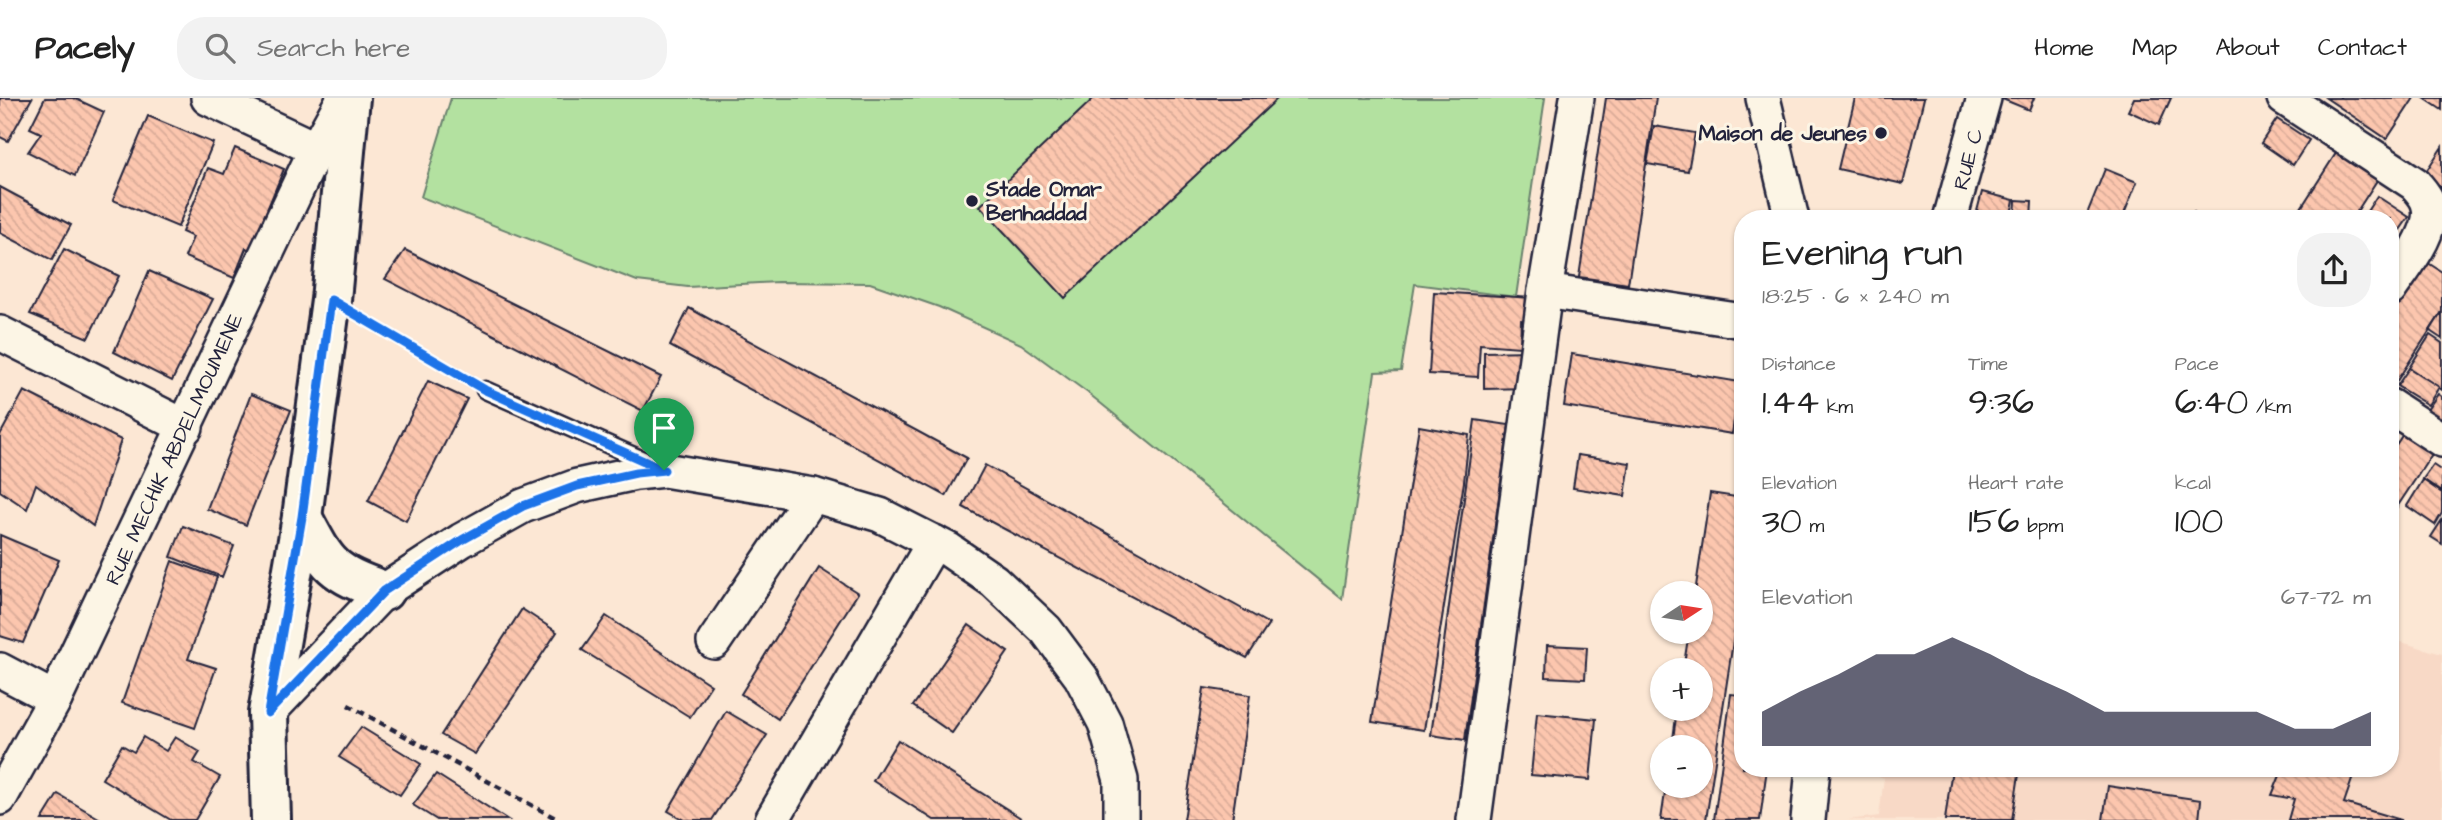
<!DOCTYPE html>
<meta charset="utf-8">
<style>
body{margin:0;font-family:"Architects Daughter",sans-serif;background:#f2f2f2;color:#222;height:100vh;display:flex;flex-direction:column;font-size:26px;white-space:nowrap}
*{box-sizing:border-box;margin:0}
p{font-size:23px;color:#767676}
.icon{flex:none;width:38px;height:38px;fill:none;stroke:currentColor;stroke-width:2;stroke-linecap:round;stroke-linejoin:round}
.map{position:relative;flex:1;overflow:hidden}
.side{position:absolute;left:1734px;top:112px;width:665px;height:567px;display:flex;flex-direction:column;background:#fff;border-radius:28px;box-shadow:0 2px 5px #0004}
.side>*{flex:none}
.needle{width:46px;rotate:78deg}
.fabs{position:absolute;left:1650px;top:483px;display:grid;gap:14px}
.fabs a{display:grid;place-items:center;width:63px;height:63px;border-radius:50%;background:#fff;box-shadow:0 2px 5px #0004;font-size:35px}
.pin{position:absolute;display:grid;place-items:center;width:60px;height:60px;color:#fff;margin:-72px -30px;border-radius:50% 50% 50% 0;rotate:-45deg;box-shadow:0 0 7px #0007}
.pin .icon{rotate:45deg}
.round{display:grid;place-items:center;flex:none;width:74px;height:74px;border-radius:28px;background:#f2f2f2}
.head{display:flex;align-items:center;justify-content:space-between;height:119px;padding:0 28px}
h1{font-size:38px;font-weight:600;line-height:52px}
.stats{display:grid;grid-template-columns:repeat(3,1fr);gap:10px;height:119px;padding:7px 28px}
.stats div{display:grid;align-content:center}
.stats b{font-size:35px;font-weight:600}
.stats small{font-size:19px;font-weight:400}
.stats p{font-size:19px}
.chart{height:196px;padding:14px 28px}
.chart p{display:flex;justify-content:space-between}
.chart svg{width:100%;height:126px;margin-top:7px;fill:#22223b;opacity:.7}
header{display:flex;align-items:center;gap:42px;box-sizing:border-box;height:98px;padding:0 35px;background:#fff;border-bottom:2px solid #e0e0e0}
header strong{font-size:33px}
nav{display:flex;gap:38px;margin-inline-start:auto;font-size:24px}
.search{width:490px;height:63px;background:#f2f2f2;display:flex;align-items:center;gap:18px;box-sizing:border-box;padding:0 24px;border-radius:28px;color:#767676;font-size:26px}
.map>svg:first-child{display:block}
.built{fill:#f8d9c6}
.pitch{fill:#b3e1a0;stroke:#6a826e;stroke-width:2}
.building{fill:url(#building-back-hatch);stroke:#22223b;stroke-width:2}
.lines{fill:none;stroke-linecap:round;stroke-linejoin:round}
.lane-casing{stroke:#22223b;stroke-width:21}
.street-casing{stroke:#22223b;stroke-width:38}
.secondary-casing{stroke:#22223b;stroke-width:44}
.path{stroke:#22223b;stroke-width:4.5;stroke-dasharray:7 5;stroke-linecap:butt}
.lane{stroke:#fcf5e5;stroke-width:16}
.street{stroke:#fcf5e5;stroke-width:33}
.secondary{stroke:#fcf5e5;stroke-width:38}
.route-casing{stroke:#fff;stroke-width:14}
.route{stroke:#1a73e8;stroke-width:9}
.poi-dot{fill:#22223b;stroke:#fcf5e5;stroke-width:2.5}
.labels{text-anchor:middle;stroke-width:6;stroke-linejoin:round;paint-order:stroke}
.poi-label{font-size:21px;font-weight:bold;fill:#22223b;stroke:#fcf5e5;text-anchor:end}
.street-label{font-size:21px;fill:#22223b;stroke:#fcf5e5}
</style>
<header>
<strong>Pacely</strong>
<div class="search"><svg class="icon" aria-label="search" viewBox="0 0 24 24"><circle cx="10" cy="10" r="6"/><path d="M15 15l6 6"/></svg>Search here</div>
<nav><a>Home</a><a>Map</a><a>About</a><a>Contact</a></nav>
</header>
<div class="map">
<svg width="2442" height="722" viewBox="0 0 2442 722">
<defs>
<pattern id="building-back-hatch" width="6" height="6" patternUnits="userSpaceOnUse" patternTransform="scale(1.75)"><rect width="6" height="6" fill="#fcc6ae"/><path d="M-1 5l2 2M0 0l6 6M5-1l2 2" fill="none" stroke="#d8aa97"/></pattern>
</defs>
<rect width="100%" height="100%" fill="#fce7d4"/>
<filter id="ink" filterUnits="userSpaceOnUse"><feTurbulence type="fractalNoise" baseFrequency=".0143" numOctaves="2"/><feDisplacementMap in="SourceGraphic" scale="14" xChannelSelector="R" yChannelSelector="G"/><feConvolveMatrix kernelMatrix="1 2 1 2 8 2 1 2 1" color-interpolation-filters="sRGB"/></filter>
<g filter="url(#ink)">
<!-- built -->
<path class="built" d="M2391,541L2442,556V722H1848L1879,718L1884,680L1866,674L1861,670H2390Z"/>
<!-- pitch -->
<path class="pitch" d="M451,0H1545L1516,199L1415,186L1401,273L1375,274L1342,501L1088,295L1021,246L939,209L870,185L778,184L688,189L637,183L421,99Z"/>
<!-- building -->
<g class="building">
<path d="M0,0H32L8,43L0,39Z"/>
<path d="M45,0H74L104,14L75,78L28,54L41,35L30,30Z"/>
<path d="M1094,0H1278L1065,200L980,108Z"/>
<path d="M1606,0H1656L1628,186L1579,179Z"/>
<path d="M1855,0H1924L1903,86L1838,71Z"/>
<path d="M2000,0H2034L2029,12Z"/>
<path d="M2134,0H2171L2159,27L2128,13Z"/>
<path d="M2326,0H2414L2387,41Z"/>
<path d="M2424,0H2442V12Z"/>
<path d="M148,18L213,45L178,129L113,102Z"/>
<path d="M2277,21L2309,42L2293,67L2261,45Z"/>
<path d="M1654,28L1695,35L1688,73L1647,66Z"/>
<path d="M2340,49L2381,76L2352,121H2294Z"/>
<path d="M2442,49V90L2423,78Z"/>
<path d="M235,50L284,71L264,119L271,122L257,155L246,150L234,180L185,159L193,139L182,134L208,70L224,76Z"/>
<path d="M2105,71L2137,84L2122,121H2085Z"/>
<path d="M0,89L71,127L52,162L0,135Z"/>
<path d="M1982,94L2014,102L2010,121H1975Z"/>
<path d="M2377,98L2409,119L2390,146V121H2362Z"/>
<path d="M2016,102L2032,103L2031,121H2015Z"/>
<path d="M2194,114L2204,121H2189Z"/>
<path d="M64,151L119,178L88,240L30,216Z"/>
<path d="M405,152L661,279L643,313L385,181Z"/>
<path d="M2419,159L2442,174V214L2396,284L2390,280V203Z"/>
<path d="M149,173L213,201L172,283L114,254Z"/>
<path d="M1434,194L1535,200L1533,223L1521,222L1520,249L1480,246L1478,279L1429,276Z"/>
<path d="M689,210L967,360L946,398L670,248Z"/>
<path d="M2442,214V241L2430,233Z"/>
<path d="M2430,237L2442,245V292L2409,270Z"/>
<path d="M1529,253V290L1484,291V254Z"/>
<path d="M1572,256L1740,284L1732,336L1564,308Z"/>
<path d="M2409,270L2439,289L2428,307L2397,288Z"/>
<path d="M428,283L467,301L406,423L368,403Z"/>
<path d="M24,293L121,342L93,428L36,386L27,411L0,393V337Z"/>
<path d="M251,296L291,312L246,427L207,411Z"/>
<path d="M2438,296L2442,299V326L2425,315Z"/>
<path d="M1475,322L1509,327L1465,642L1431,637Z"/>
<path d="M1419,328L1469,337L1464,384L1424,632L1372,624Z"/>
<path d="M2405,333L2434,353L2393,415L2390,414V356Z"/>
<path d="M1578,357L1630,365L1625,398L1573,390Z"/>
<path d="M985,367L1269,526L1247,560L963,409Z"/>
<path d="M2433,367L2442,373V394L2423,381Z"/>
<path d="M2423,382L2442,395V415L2435,427L2407,408Z"/>
<path d="M1710,395L1743,400V478L1706,722H1661L1666,688H1701V649H1672L1677,611H1701V572H1683L1689,534H1701V495H1695Z"/>
<path d="M2442,422V446L2431,439Z"/>
<path d="M183,428L234,448L222,479L171,459Z"/>
<path d="M0,437L59,462L23,545L0,538Z"/>
<path d="M172,463L217,479L188,561L216,570L195,630L122,605Z"/>
<path d="M819,470L858,495L778,621L741,596Z"/>
<path d="M522,511L557,534L475,656L441,637Z"/>
<path d="M606,518L711,587L690,619L582,552Z"/>
<path d="M969,527L1008,554L952,635L913,608Z"/>
<path d="M1547,547L1587,549L1585,581L1546,579Z"/>
<path d="M1743,575V670H1767L1760,722H1714L1731,596L1740,597Z"/>
<path d="M1204,590L1250,597L1232,722H1184Z"/>
<path d="M726,613L767,637L712,722H684L668,713Z"/>
<path d="M1537,615L1596,621L1590,682L1531,677Z"/>
<path d="M361,629L421,666L400,697L339,659Z"/>
<path d="M143,639L166,653L175,639L200,654L194,664L220,679L195,722H171L102,681L122,647L134,654Z"/>
<path d="M898,642L1024,722H934L873,683Z"/>
<path d="M1952,670H2020L2012,722H2015H1945Z"/>
<path d="M2283,670H2356L2344,705L2401,722H2288L2294,701L2272,697Z"/>
<path d="M436,676L508,722H437L413,707Z"/>
<path d="M2108,688L2201,702L2199,722H2103Z"/>
<path d="M58,696L102,722H42Z"/>
</g>
<g class="lines">
<defs>
<path id="lane" d="M485,292L652,366"/>
<g id="street">
<path d="M208,0L316,51"/>
<path d="M1763,0L1792,121"/>
<path d="M2284,0L2415,86C2420,92 2426,98 2428,105C2437,131 2404,170 2390,191"/>
<path d="M1950,121L1984,0"/>
<path d="M1545,193L1743,223"/>
<path d="M0,235L186,329"/>
<path d="M2390,308L2442,342"/>
<path d="M714,544L813,397"/>
<path d="M0,572L55,601"/>
<path d="M268,615L384,493L462,442L523,408L577,388L636,375L664,372L813,397L880,417L949,452L994,483L1046,532L1081,579L1105,625L1121,682V722"/>
<path d="M0,700L55,601L316,51L344,0"/>
<path d="M772,722L934,444"/>
<path d="M1474,722L1545,193L1577,0"/>
<path d="M1808,722L1813,670"/>
</g>
<g id="secondary">
<path d="M302,419C328,468 330,474 384,493"/>
<path d="M271,722L268,615L302,419L331,202L350,0"/>
</g>
</defs>
<!-- lane casing -->
<use href="#lane" class="lane-casing"/>
<!-- street casing -->
<use href="#street" class="street-casing"/>
<!-- secondary casing -->
<use href="#secondary" class="secondary-casing"/>
<!-- path -->
<g class="path">
<path d="M365,222L463,279"/>
<path d="M348,607L559,722"/>
</g>
<!-- lane -->
<use href="#lane" class="lane"/>
<!-- street -->
<use href="#street" class="street"/>
<!-- secondary -->
<use href="#secondary" class="secondary"/>
</g>
</g>
<g class="lines" filter="url(#ink)">
<defs>
<path id="route" d="M331,202L485,292L664,372L636,375L577,388L523,408L462,442L384,493L268,615L302,419Z"/>
</defs>
<!-- route casing -->
<use href="#route" class="route-casing"/>
<!-- route -->
<use href="#route" class="route"/>
</g>
<!-- markers -->
<g class="poi-dot">
<circle cx="1881" cy="35" r="7"/>
<circle cx="972" cy="103" r="7"/>
</g>
<g class="labels">
<!-- poi labels -->
<g class="poi-label">
<text x="1867" y="42">Maison de Jeunes</text>
<text x="986" y="98" text-anchor="start">Stade Omar<tspan x="986" dy="24">Benhaddad</tspan></text>
</g>
<!-- street labels -->
<g class="street-label">
<text transform="translate(1968 61) rotate(-75)" y="7">RUE C</text>
<text transform="translate(174 351) rotate(-65)" y="7">RUE MECHIK ABDELMOUMENE</text>
</g>
</g>
</svg>
<div class="fabs">
<a><svg class="needle" viewBox="-14 -14 28 28"><path d="M0-13l5 13h-10z" fill="#e53935"/><path d="M0 13l5-13h-10z" fill="#767676"/></svg></a>
<a>+</a>
<a>−</a>
</div>
<div class="pin" style="left:664px;top:372px;background:#1e9e55"><svg class="icon" aria-label="arrive" viewBox="0 0 24 24"><path d="M6 21V4h12l-3 4 3 4H6"/></svg></div>
<section class="side">
<div class="head"><div><h1>Evening run</h1><p>18:25 · 6 × 240 m</p></div><a class="round"><svg class="icon" aria-label="share" viewBox="0 0 24 24"><path d="M12 15V3M7 8l5-5 5 5M5 13v7h14v-7"/></svg></a></div>
<div class="stats">
<div><p>Distance</p><b>1.44<small> km</small></b></div>
<div><p>Time</p><b>9:36</b></div>
<div><p>Pace</p><b>6:40<small> /km</small></b></div>
</div>
<div class="stats">
<div><p>Elevation</p><b>30<small> m</small></b></div>
<div><p>Heart rate</p><b>156<small> bpm</small></b></div>
<div><p>kcal</p><b>100</b></div>
</div>
<div class="chart"><p><span>Elevation</span>67–72 m</p>
<svg viewBox="0 0 160 44" preserveAspectRatio="none"><path d="M0 44V32L10 25L20 19L30 12L40 12L50 6L60 12L70 19L80 25L90 32L100 32L110 32L120 32L130 32L140 38L150 38L160 32V44z"/></svg>
</div>
</section>
</div>
